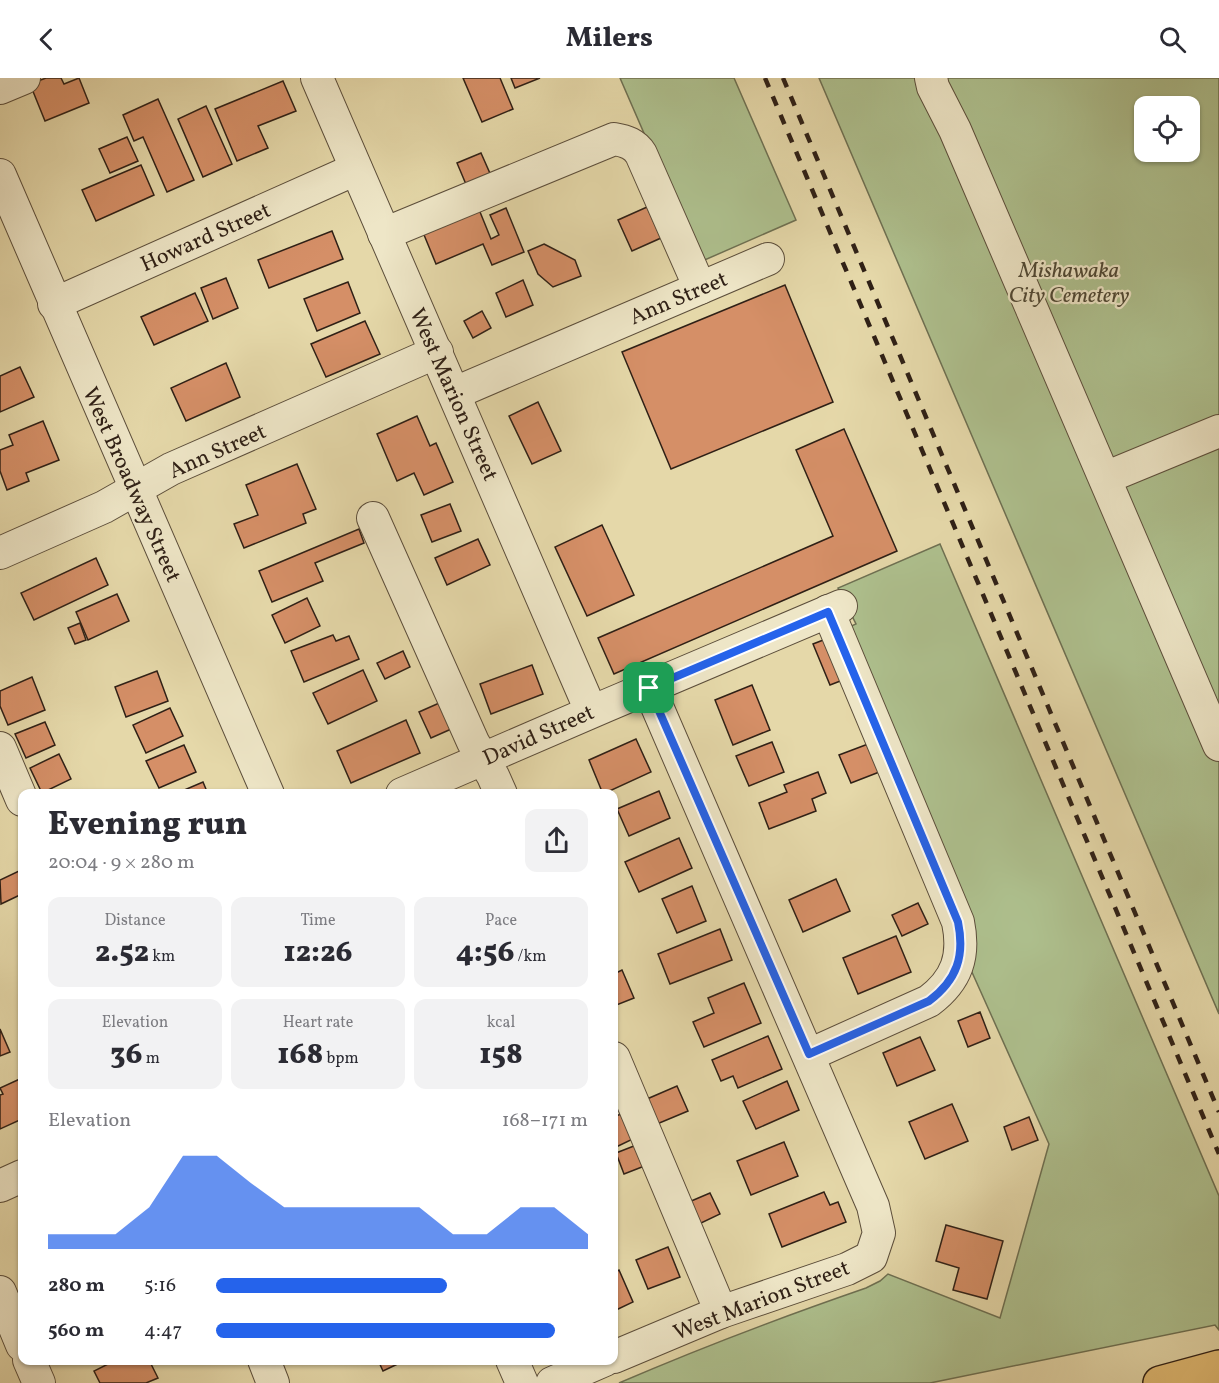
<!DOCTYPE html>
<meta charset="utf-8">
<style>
body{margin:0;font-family:Vollkorn,serif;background:#f2f2f3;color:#2b2b33;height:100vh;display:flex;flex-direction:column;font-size:22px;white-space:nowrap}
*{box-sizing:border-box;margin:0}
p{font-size:20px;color:#7c7c81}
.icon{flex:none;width:33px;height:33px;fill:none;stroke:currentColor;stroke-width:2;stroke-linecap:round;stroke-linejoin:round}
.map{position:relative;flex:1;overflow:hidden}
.drawer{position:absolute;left:18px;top:711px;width:600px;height:576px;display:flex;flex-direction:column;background:#fff;border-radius:12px;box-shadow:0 2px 4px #0004}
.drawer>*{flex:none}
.buttons{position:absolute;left:1134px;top:18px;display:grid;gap:12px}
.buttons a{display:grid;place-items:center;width:66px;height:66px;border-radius:12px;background:#fff;box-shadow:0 2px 4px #0004;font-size:30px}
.pin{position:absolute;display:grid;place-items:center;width:51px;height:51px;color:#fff;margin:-26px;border-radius:12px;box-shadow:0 3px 9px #0006}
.round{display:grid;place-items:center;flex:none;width:63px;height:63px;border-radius:12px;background:#f2f2f3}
.head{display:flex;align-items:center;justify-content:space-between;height:102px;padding:0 30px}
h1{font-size:33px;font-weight:800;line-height:45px}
.figures{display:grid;grid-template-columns:repeat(3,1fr);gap:9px;height:102px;padding:6px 30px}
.figures div{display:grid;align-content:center;border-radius:12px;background:#f2f2f3;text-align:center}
.figures b{font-size:30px;font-weight:800}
.figures small{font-size:16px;font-weight:400}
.figures p{font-size:16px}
.chart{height:168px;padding:12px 30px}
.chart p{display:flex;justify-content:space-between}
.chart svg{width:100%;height:108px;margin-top:6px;fill:#2563eb;opacity:.7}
ul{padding:0 30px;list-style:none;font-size:20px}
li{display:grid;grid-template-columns:96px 72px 1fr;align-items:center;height:45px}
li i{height:15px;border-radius:8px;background:#2563eb}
header{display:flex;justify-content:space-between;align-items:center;height:78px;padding:0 30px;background:#fff;font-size:27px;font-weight:800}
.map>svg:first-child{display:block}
.green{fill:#aec08e;stroke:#6e7052;stroke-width:1.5;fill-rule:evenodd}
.building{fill:#d58f67;stroke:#2f2016;stroke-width:1.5}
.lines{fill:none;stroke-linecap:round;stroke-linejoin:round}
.minor-casing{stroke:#5c4e3b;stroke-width:34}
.major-casing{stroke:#2f2016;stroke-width:36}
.minor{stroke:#eee6c7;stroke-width:32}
.major{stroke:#e2bc74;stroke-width:33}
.rail{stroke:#2f2016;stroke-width:4.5;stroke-dasharray:10 10;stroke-linecap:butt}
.route-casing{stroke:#fff;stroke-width:12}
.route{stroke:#2563eb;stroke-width:8}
.labels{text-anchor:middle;stroke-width:4.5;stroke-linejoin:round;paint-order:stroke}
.street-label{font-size:22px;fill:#2f2016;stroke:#eee6c7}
.park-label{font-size:22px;font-style:italic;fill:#4f4834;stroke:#eee6c7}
</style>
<header><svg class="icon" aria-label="back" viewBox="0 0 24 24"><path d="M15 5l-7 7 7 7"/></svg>Milers<svg class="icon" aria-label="search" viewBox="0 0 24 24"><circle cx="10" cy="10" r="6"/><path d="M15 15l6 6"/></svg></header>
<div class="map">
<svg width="1219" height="1305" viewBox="0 0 1219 1305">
<rect width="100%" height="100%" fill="#e5d8a9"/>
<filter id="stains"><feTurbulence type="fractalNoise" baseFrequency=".00333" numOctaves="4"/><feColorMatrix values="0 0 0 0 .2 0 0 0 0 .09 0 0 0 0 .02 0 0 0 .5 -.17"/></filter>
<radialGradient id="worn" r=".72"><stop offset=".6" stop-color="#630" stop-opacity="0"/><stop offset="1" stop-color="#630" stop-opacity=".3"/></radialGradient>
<!-- green -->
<g class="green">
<path d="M620,0H734L796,142L700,184Z"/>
<path d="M819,0H1219V936ZM1144,28H1190V74H1144Z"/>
<path d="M940,466L1219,1118V1252L1215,1247L930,1305H619C700,1270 782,1239 866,1210L880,1203L888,1196L1000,1240L1049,1066L971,892L845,551L856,546L838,510Z"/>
</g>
<!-- building -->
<g class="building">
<path d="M46,0H61L64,6L79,0L89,25L45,43L30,6Z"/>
<path d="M463,0H500L513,31L482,44Z"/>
<path d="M511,0H540L515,10Z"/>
<path d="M283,3L296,33L258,48L268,70L237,83L215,31Z"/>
<path d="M158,21L194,102L167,114L143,59L134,63L123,37Z"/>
<path d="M206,28L232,86L203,99L178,41Z"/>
<path d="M127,59L138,83L110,95L99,71Z"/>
<path d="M481,75L492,100L468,111L457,85Z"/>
<path d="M141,87L154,117L96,143L82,112Z"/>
<path d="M478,129L491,161L499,157L490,137L506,130L524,174L492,187L483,166L436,186L422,152Z"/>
<path d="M647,129L661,160L632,173L618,142Z"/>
<path d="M332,153L343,181L269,210L258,182Z"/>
<path d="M544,166L575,182L581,198L553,209L538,196L528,173Z"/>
<path d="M226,200L238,230L213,241L201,210Z"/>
<path d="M523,202L533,227L506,239L496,215Z"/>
<path d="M348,204L360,235L317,253L304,221Z"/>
<path d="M785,207L833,324L671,391L622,274Z"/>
<path d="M195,215L208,243L154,267L141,239Z"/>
<path d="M482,233L491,250L473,260L464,243Z"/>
<path d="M365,243L380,276L326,299L311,266Z"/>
<path d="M226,285L240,319L186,343L171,310Z"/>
<path d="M20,289L34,319L0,334V298Z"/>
<path d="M538,324L561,373L532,386L509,338Z"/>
<path d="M417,338L430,368L436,365L453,404L424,417L414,395L397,403L377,356Z"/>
<path d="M43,343L59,382L26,395L29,403L7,412L0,393V372L13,367L9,357Z"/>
<path d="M844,351L897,473L614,596L598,560L833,458L796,372Z"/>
<path d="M297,386L316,431L303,436L306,445L244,470L234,446L258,437L246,407Z"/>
<path d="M450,426L461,453L432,464L421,437Z"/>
<path d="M602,447L634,517L587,538L555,469Z"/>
<path d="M359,451L364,465L315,485L323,503L272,524L259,493Z"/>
<path d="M478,461L490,487L447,507L435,480Z"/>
<path d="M96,480L108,507L34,542L21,515Z"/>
<path d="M117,516L129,543L88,562L76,534Z"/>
<path d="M307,520L320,548L285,565L272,537Z"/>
<path d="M80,545L86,562L75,566L68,550Z"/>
<path d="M333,557L336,563L349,558L359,581L304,604L291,573Z"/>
<path d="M831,559L848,600L830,607L813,566Z"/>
<path d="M403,573L410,589L385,601L377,585Z"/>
<path d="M532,587L543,616L491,636L480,606Z"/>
<path d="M363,592L377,623L328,646L313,615Z"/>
<path d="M157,593L168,623L126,639L115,609Z"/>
<path d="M32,599L45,632L8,647L0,628V613Z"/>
<path d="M752,607L770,652L733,667L715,622Z"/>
<path d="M446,622L458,648L431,660L419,634Z"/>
<path d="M170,630L183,658L146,675L133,647Z"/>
<path d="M406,642L420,675L351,705L337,673Z"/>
<path d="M45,644L55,667L26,680L15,656Z"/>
<path d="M636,661L651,694L603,716L589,682Z"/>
<path d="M876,663L887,691L851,705L839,677Z"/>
<path d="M772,664L784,694L749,708L736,678Z"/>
<path d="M184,667L196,694L159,710L146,683Z"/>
<path d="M59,676L71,701L42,715L30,690Z"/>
<path d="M818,694L826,715L812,721L816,733L769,751L759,725L787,714L784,707Z"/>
<path d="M203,704L208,716H175Z"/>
<path d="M659,713L670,740L629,758L617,731Z"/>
<path d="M679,760L692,790L639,814L625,784Z"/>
<path d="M19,793L22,801V816L1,826L0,802Z"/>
<path d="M836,801L850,833L803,854L789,822Z"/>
<path d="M692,808L706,843L677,855L662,821Z"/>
<path d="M918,825L928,846L902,858L892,837Z"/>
<path d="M720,851L732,882L670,906L658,876Z"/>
<path d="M896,858L911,894L858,916L843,880Z"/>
<path d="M622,892L634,920L614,928V896Z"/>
<path d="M744,905L761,945L704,969L693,944L714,935L708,920Z"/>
<path d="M980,934L990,960L968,969L958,943Z"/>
<path d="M0,951L10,974L0,978Z"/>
<path d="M768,958L782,991L738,1010L733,998L721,1003L712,982Z"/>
<path d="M920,959L935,992L897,1008L883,975Z"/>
<path d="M22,1000V1041L0,1051V1017L3,1016L0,1010Z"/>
<path d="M787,1003L799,1032L756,1051L743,1023Z"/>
<path d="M677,1008L688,1033L657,1046L647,1021Z"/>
<path d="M952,1026L968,1063L925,1081L909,1044Z"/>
<path d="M623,1035L635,1060L614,1070V1039Z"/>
<path d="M1029,1039L1038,1062L1012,1072L1004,1049Z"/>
<path d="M784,1064L798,1098L751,1117L737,1083Z"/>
<path d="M639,1066L647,1087L624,1096L616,1075Z"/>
<path d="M824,1114L830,1127L838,1124L846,1144L782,1169L769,1136Z"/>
<path d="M710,1115L720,1136L699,1146L689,1124Z"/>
<path d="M946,1147L1003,1163L987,1221L953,1212L959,1190L936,1183Z"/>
<path d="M668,1169L680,1199L648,1211L636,1182Z"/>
<path d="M619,1192L633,1224L614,1233V1195Z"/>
<path d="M116,1282H149L158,1300L146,1305H100L94,1293Z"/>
<path d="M378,1282H406L383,1293Z"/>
</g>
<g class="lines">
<defs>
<g id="minor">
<path d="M317,0L591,633"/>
<path d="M931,0L933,9L955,52L1219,667"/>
<path d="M0,10L24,0"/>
<path d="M0,97L268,716"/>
<path d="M384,156L614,61C626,63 635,66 641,76L700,210"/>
<path d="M54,226L356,91"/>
<path d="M455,315L768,181"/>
<path d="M1105,400L1219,353"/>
<path d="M373,440L473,664L493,698L501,716"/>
<path d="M0,475L104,429L171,391L437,274"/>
<path d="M0,670L22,722"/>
<path d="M402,716C548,652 694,590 841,528"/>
<path d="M809,977L929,923C957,902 965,878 958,844L828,533"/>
<path d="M614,980L721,1234"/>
<path d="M0,1108L22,1098"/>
<path d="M0,1214L22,1267"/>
<path d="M614,1279L721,1234L847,1191L871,1179L879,1155L873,1128L649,610"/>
<path d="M29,1282L39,1305"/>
<path d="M264,1282L273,1305"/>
<path d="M512,1282L522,1305"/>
<path d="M552,1305L605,1282"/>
</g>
<path id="major" d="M1160,1305L1219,1289"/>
</defs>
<!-- minor casing -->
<use href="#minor" class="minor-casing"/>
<!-- major casing -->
<use href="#major" class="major-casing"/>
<!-- minor -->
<use href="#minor" class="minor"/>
<!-- major -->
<use href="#major" class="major"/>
<!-- rail -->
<g class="rail">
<path d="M765,0L1219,1076"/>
<path d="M783,0L1219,1034"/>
</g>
</g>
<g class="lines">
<defs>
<path id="route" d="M828,534L958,844C965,878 957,902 929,923L809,976L649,610Z"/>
</defs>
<!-- route casing -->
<use href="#route" class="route-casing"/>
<!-- route -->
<use href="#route" class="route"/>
</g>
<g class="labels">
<!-- street labels -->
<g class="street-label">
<text transform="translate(205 158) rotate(-24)" y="8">Howard Street</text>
<text transform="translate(678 219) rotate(-23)" y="8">Ann Street</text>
<text transform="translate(455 316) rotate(66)" y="8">West Marion Street</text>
<text transform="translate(217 372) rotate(-24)" y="8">Ann Street</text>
<text transform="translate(133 406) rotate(66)" y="8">West Broadway Street</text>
<text transform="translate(538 656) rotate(-24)" y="8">David Street</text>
<text transform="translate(761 1221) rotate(-21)" y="8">West Marion Street</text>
</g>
<!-- park labels -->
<g class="park-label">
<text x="1069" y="199">Mishawaka<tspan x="1069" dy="25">City Cemetery</tspan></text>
</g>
</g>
<rect width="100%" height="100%" filter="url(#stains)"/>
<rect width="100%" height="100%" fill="url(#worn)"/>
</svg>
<div class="buttons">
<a><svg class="icon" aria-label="locate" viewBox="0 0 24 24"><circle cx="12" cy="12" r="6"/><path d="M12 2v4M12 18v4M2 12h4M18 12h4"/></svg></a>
</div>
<div class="pin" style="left:649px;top:610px;background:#1e9e55"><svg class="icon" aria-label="arrive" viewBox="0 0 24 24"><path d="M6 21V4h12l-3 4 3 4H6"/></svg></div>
<section class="drawer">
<div class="head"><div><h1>Evening run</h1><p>20:04 · 9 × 280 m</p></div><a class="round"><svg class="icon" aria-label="share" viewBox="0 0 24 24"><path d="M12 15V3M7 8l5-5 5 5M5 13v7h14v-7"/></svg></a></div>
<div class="figures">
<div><p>Distance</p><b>2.52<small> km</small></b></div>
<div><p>Time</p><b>12:26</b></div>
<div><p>Pace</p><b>4:56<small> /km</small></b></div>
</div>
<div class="figures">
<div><p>Elevation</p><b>36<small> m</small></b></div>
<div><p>Heart rate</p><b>168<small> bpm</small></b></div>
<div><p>kcal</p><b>158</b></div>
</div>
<div class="chart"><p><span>Elevation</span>168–171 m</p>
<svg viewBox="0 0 160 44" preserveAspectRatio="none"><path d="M0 44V38L10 38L20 38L30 27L40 6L50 6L60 17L70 27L80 27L90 27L100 27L110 27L120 38L130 38L140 27L150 27L160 38V44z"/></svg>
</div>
<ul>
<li><b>280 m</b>5:16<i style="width:62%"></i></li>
<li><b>560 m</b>4:47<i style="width:91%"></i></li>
</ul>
</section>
</div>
